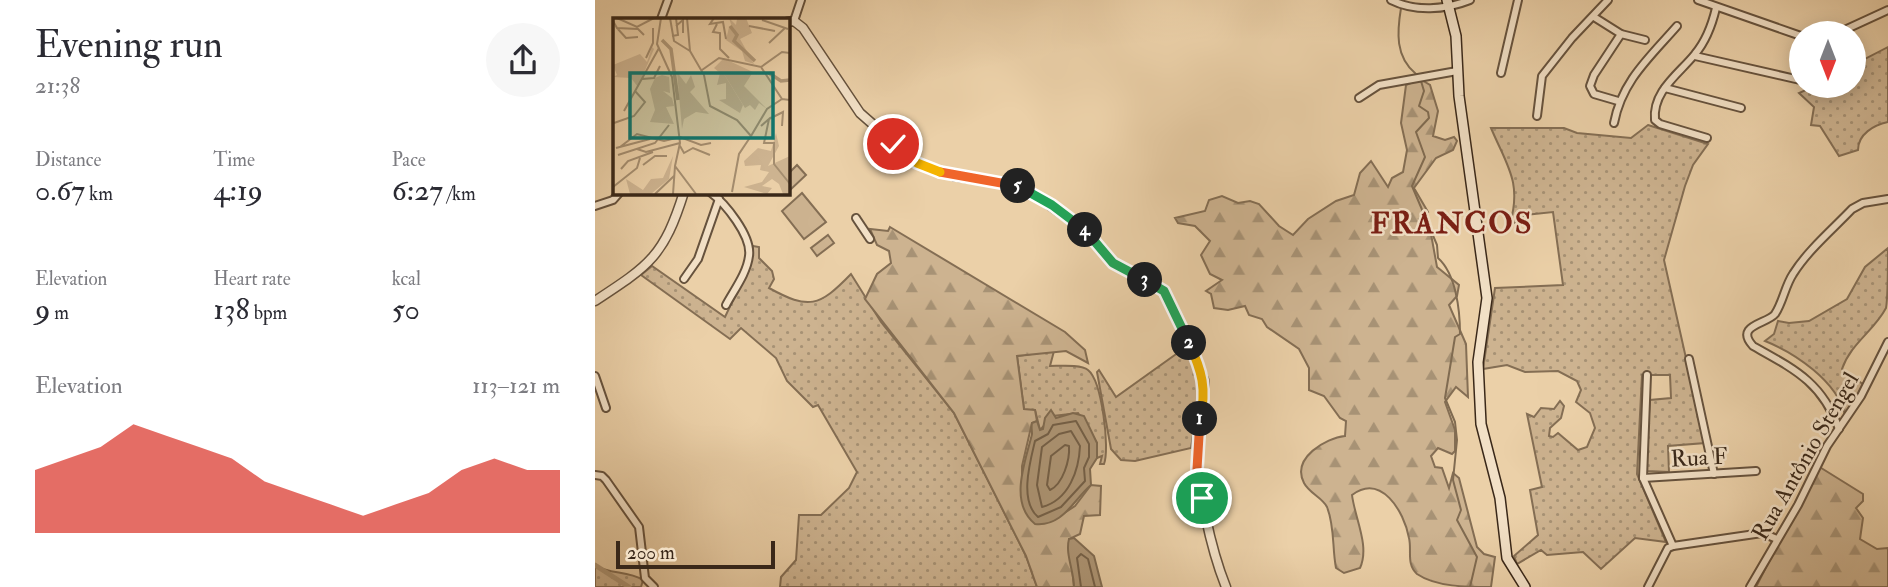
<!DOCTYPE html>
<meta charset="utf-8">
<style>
body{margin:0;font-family:"IM FELL Double Pica",serif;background:#f7f7f7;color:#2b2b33;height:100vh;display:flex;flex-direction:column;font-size:26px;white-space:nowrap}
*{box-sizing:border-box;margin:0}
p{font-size:23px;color:#7c7c81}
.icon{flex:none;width:38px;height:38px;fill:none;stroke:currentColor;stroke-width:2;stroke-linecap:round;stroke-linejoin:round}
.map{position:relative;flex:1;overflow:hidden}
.details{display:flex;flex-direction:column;background:#fff;width:595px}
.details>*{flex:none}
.needle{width:46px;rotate:180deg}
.controls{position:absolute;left:1194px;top:21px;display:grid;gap:14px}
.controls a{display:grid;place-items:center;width:77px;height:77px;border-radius:50%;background:#fff;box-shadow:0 4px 18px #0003;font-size:35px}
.scale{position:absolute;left:21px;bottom:18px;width:159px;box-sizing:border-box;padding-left:7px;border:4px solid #3a2819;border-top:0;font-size:19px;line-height:24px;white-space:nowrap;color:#3a2819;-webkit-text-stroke:5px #f2e0c6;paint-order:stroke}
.pin{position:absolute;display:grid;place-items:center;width:60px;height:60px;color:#fff;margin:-30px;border:4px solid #fff;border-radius:50%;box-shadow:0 2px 7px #0007}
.km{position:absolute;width:35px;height:35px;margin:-18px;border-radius:50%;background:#222;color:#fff;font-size:19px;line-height:35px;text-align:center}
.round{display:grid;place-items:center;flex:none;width:74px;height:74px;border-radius:37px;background:#f7f7f7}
.summary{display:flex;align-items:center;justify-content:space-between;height:119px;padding:0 35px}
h1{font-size:38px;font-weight:600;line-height:52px}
.stats{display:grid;grid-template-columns:repeat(3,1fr);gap:10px;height:119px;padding:7px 35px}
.stats div{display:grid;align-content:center}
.stats b{font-size:30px;font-weight:600}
.stats small{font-size:19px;font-weight:400}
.stats p{font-size:19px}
.chart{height:196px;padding:14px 35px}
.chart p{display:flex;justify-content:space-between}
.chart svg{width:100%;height:126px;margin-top:7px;fill:#d93025;opacity:.7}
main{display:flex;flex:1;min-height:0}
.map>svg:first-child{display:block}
.grass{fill:url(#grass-dots);stroke:#846e54;stroke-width:2}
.forest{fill:url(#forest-firs);stroke:#846e54;stroke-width:2}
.park{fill:#cdb390;stroke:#846e54;stroke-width:2}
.water{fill:#af9777;stroke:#806b51;stroke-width:2}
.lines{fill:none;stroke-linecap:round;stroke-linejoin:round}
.shore{stroke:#746048;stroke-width:2}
.stream{stroke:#806b51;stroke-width:2}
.canal{stroke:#af9777;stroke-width:5}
.minor-casing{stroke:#66523d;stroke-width:10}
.tertiary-casing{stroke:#66523d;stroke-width:11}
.secondary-casing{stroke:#3a2819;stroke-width:12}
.minor{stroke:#f2e0c6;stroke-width:6}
.tertiary{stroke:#f2e0c6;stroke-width:8}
.secondary{stroke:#f2e0c6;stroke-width:9}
.split-1-casing{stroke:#fff;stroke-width:14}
.split-2-casing{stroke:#fff;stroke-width:14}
.split-3-casing{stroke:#fff;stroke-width:14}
.split-4-casing{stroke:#fff;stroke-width:14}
.split-5-casing{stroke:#fff;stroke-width:14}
.split-6-casing{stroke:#fff;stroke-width:14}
.split-7-casing{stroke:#fff;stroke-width:14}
.split-1{stroke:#f0652b;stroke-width:9}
.split-2{stroke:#f5b400;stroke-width:9}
.split-3{stroke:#22a559;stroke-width:9}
.split-4{stroke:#22a559;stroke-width:9}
.split-5{stroke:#22a559;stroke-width:9}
.split-6{stroke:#f0652b;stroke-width:9}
.split-7{stroke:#f5b400;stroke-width:9}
.labels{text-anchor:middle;stroke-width:5;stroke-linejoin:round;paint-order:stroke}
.street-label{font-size:23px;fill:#3a2819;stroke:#f2e0c6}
.district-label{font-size:30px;font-weight:bold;letter-spacing:2px;fill:#7a1f14;stroke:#f2e0c6}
.inset-river{fill:none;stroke:#af9777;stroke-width:3.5}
.inset-road{fill:none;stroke:#a48d6f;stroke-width:2}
.view{fill:#0f766e;fill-opacity:0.15;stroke:#0f766e;stroke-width:3.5}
.inset-edge{fill:none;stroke:#3a2819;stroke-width:3.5}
</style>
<main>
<section class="details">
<div class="summary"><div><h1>Evening run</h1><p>21:38</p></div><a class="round"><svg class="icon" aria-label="share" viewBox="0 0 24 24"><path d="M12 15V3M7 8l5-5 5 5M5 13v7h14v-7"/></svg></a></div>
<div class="stats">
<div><p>Distance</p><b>0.67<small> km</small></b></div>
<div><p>Time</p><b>4:19</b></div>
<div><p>Pace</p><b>6:27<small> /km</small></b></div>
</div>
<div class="stats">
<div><p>Elevation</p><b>9<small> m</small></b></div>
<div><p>Heart rate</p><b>138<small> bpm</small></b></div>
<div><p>kcal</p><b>50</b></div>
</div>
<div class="chart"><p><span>Elevation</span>113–121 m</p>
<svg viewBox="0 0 160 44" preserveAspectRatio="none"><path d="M0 44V22L10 18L20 14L30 6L40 10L50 14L60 18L70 26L80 30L90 34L100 38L110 34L120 30L130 22L140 18L150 22L160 22V44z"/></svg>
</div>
</section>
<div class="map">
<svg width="1293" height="587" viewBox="0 0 1293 587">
<defs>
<pattern id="grass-dots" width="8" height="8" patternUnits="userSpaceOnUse" patternTransform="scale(1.75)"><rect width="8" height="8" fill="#cdb390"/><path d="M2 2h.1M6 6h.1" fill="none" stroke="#a79275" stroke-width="1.8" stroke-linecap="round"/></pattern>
<pattern id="forest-firs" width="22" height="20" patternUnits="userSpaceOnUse" patternTransform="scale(1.75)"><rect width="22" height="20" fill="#cdb390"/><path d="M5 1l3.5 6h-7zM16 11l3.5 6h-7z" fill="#a79275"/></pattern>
</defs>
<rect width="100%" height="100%" fill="#ebd0a8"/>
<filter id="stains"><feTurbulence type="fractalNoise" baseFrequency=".00286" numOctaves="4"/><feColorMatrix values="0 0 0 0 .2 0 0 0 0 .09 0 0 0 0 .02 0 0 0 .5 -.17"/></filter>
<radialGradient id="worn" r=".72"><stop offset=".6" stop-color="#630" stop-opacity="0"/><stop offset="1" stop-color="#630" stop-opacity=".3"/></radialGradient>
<!-- grass -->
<g class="grass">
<path d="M1293,47V122C1279,125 1263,134 1263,150L1244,156L1225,126L1216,125L1219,107L1204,93L1220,86H1258V65Z"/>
<path d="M1053,125L1113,144L1098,165L1090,186L1069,260L1110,443L1073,446L1074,472L1052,471L1050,468L1055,400L1076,398L1075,375H1047L1042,474L1071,542L1040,538L1006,569L988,552L952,555L946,550L922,564L919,556L943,535L935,490L947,487L932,414L939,417L946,408L959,409L965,401L969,406L966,418L955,428L954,436L958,437L963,433L983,450L992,447L1000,428L995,413L981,402L986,390L982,381L963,371L930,372L912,365L888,369L900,288L968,285L958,212L930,215L926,221L915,224C927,182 912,166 896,128H969L982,133L1036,138Z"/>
<path d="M158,246L164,247V258L177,271L179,279L174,288C214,310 224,307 256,274L286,322L359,413L431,556L442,587H185L186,577L201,560L204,515H226L254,488L262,472L223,405L218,407L192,381L181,358L146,328L135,339L46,275L57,266L130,317L156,262Z"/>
<path d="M1293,248C1293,261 1293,297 1291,308C1279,331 1256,343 1247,369L1269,385L1250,415C1242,381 1200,353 1170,341L1179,334L1183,321L1194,323L1214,321L1252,299L1270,267Z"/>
<path d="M591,347L606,385L596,448L540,461L526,460L516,449L502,372L504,370L521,397Z"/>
<path d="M459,351L455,366C465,366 486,364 493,370C507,381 515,449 509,464H505L507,456L502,458V443L483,413L458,416L445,430L440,410H429L422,356Z"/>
<path d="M0,565C15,575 32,570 48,580L46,587H0Z"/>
</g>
<!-- forest -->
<g class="forest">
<path d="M825,79L835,85L843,111L838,136L850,140L859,137L862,141L858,150L841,158L819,188L833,212L824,219L836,234L842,267L864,285L862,296L854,305L871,344L873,397L861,387L850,402L860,430V451L857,454L843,448L836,456L840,467L847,468L854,488L858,473L864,478L882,547L889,554L900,557L896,587C872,587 841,587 822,574C811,564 817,550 814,538C809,511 786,473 757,495C760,519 775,546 765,568L749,573L741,568C737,548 740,527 732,507C728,498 714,493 709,483C696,458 731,438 750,436L751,421L745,418L729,396L714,390V368L704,349L672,327L667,319L654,315L650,306L633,310L619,308L616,294L611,291L627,280L615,274L606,255L615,241L600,226L583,223L580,218L610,211L614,200L627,196L643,203L655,201L664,204L684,226L698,235L713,219L741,201L759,195L765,173L776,161L793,187L797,178L808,172L812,150L806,123L811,85Z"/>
<path d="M295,227L470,332L490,350L493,363L471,351L422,356L429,409L440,410L442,421L437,423L427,466V502L457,521L480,506L496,485L506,486L505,515L489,516L485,534L474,539L479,587H442L431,556L359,413L270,299L282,274L296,263L294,251L282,245L275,229L293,231Z"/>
<path d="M1223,466L1268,494V501L1261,508L1268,518L1265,539L1282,549L1293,548V587H1161Z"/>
</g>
<!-- park -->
<g class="park">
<path d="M202,165L211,175L193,192V174Z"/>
<path d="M207,193L231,222L209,239L187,211Z"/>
<path d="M233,235L239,243L222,256L216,248Z"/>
</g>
<!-- water -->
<g class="water">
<path d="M456,410L461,418L478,413L489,416L502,443V458L495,469L496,485C479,499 468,527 440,524C413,502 431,460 437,434C437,430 436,427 437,423L442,421L445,430L448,429L450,418Z"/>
<path d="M479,538L499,556L507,587H479C479,571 470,554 474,539Z"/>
</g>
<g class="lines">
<!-- shore -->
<g class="shore">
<path d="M481,421L494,444V457L489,468L490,481L466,507L443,517C424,501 435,462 440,441L453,434L458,425Z"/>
<path d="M476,431L485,446C484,470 474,500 447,507L442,485L447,447L464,434Z"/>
<path d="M470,445L474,446C475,460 468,484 455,490L452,485L456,456Z"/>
<path d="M486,587L482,558L486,554L493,559L500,587"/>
</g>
<!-- stream -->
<g class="stream">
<path d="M806,8C802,32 800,57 821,74"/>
<path d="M826,81L829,91L824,106L833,112L834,118L821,132L830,157L817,186L842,245L843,258C861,274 865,310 865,334L860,337L850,398L860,422L862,440L858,480L866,510L862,520L882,557L875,587"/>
</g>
<!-- canal -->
<path class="canal" d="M0,565L34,587"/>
<defs>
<g id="minor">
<path d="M796,0C820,12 850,10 875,0"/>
<path d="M1103,0L1206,36"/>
<path d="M999,17L1026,34L1050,40"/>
<path d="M66,19L73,0"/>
<path d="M199,21L206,0"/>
<path d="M1243,33L1293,10"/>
<path d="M1100,56L1205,80"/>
<path d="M906,73L923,0"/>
<path d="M1070,88L1146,108"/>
<path d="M764,98L784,85L862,71"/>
<path d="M1023,101L999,94L995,86L999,75L1026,34"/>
<path d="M942,116L947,76L977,38L1013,0"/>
<path d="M1019,123C1027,81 1054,58 1082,26"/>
<path d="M1112,138L1065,124L1060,120C1057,91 1085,73 1100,54C1111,41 1117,25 1121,8"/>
<path d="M115,192C130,203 157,236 154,256C152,273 139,290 131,305"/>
<path d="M0,206L18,200L25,192"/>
<path d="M261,218L275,239"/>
<path d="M89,279L103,259L124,199"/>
<path d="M1094,359L1119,474"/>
<path d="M1052,375L1048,478L1078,546"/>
<path d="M0,376L11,408"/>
<path d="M1244,429C1227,382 1199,369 1158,346C1139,325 1172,324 1180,314C1188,302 1190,286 1198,274C1213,250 1238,229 1257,209L1268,203L1293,199"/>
<path d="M0,475L7,476L11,480L44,527L50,578L59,587"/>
<path d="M1048,478L1161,471"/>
<path d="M1053,587L1073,548L1078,546L1167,533L1182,539"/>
<path d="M1155,587L1203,505L1232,446L1266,396L1293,342"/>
</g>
<g id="tertiary">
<path d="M192,22L199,21L208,28L265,113L322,163L359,176L419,185L442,196L492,232L518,263L569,291L609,380C611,402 602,422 602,444C601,483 616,550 631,587"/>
<path d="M0,301C55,265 69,256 89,192"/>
</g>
<path id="secondary" d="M852,0L861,36L864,96L892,298L883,362L886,424L905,498L912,558L930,587"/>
</defs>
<!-- minor casing -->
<use href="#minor" class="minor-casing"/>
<!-- tertiary casing -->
<use href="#tertiary" class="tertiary-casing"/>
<!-- secondary casing -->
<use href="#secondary" class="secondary-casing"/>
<!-- minor -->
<use href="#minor" class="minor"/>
<!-- tertiary -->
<use href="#tertiary" class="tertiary"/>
<!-- secondary -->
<use href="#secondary" class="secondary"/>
</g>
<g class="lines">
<defs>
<path id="split-1" d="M605,419L602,469L607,498"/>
<path id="split-2" d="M594,343C607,371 612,389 605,419"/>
<path id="split-3" d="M550,280L569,291L594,343"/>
<path id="split-4" d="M490,230L518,263L550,280"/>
<path id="split-5" d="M423,186L457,205L490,230"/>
<path id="split-6" d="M345,172L423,186"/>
<path id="split-7" d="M298,144L322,163L345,172"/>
</defs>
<!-- split-1 casing -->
<use href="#split-1" class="split-1-casing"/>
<!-- split-2 casing -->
<use href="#split-2" class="split-2-casing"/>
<!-- split-3 casing -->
<use href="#split-3" class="split-3-casing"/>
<!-- split-4 casing -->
<use href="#split-4" class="split-4-casing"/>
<!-- split-5 casing -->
<use href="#split-5" class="split-5-casing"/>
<!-- split-6 casing -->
<use href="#split-6" class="split-6-casing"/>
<!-- split-7 casing -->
<use href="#split-7" class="split-7-casing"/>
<!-- split-1 -->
<use href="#split-1" class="split-1"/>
<!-- split-2 -->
<use href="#split-2" class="split-2"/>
<!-- split-3 -->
<use href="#split-3" class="split-3"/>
<!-- split-4 -->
<use href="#split-4" class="split-4"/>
<!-- split-5 -->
<use href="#split-5" class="split-5"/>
<!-- split-6 -->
<use href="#split-6" class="split-6"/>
<!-- split-7 -->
<use href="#split-7" class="split-7"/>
</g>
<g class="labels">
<!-- street labels -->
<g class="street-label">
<text transform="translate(1210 456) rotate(-60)" y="8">Rua Antônio Stengel</text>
<text transform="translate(1104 457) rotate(-3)" y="8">Rua F</text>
</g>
<!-- district labels -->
<g class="district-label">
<text x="857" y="233">FRANCOS</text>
</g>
</g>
<!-- overview -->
<g transform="translate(18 18)">
<rect width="177" height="177" fill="#ebd0a8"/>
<path d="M112,41L140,54L131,68L154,91L146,85L142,92L137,87L132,90L111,56ZM49,57L56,59L57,75L50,73L59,80L61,88L53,89L61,106L37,104L42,92L37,71L42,60Z" fill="#cdb390"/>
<path d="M116,0L123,7L124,1L133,0L139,15L127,21L141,46L132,43L129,33L113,22L116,9L121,15ZM39,29L41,31L25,69L18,60L0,59L4,57L0,47L27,36L34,44ZM111,40L117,50L111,56L130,87L127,95L106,82L113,81V65L104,67L107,55L101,50ZM64,54L73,66L78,57L82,69L77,74L96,96L83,94L71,101L69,111ZM163,115L166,128L155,148L177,138V176H170L166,166L159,161L149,168L159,170L154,176L131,169L149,164L156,154L147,152L148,147L132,148L131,143L145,130L158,133ZM60,138L56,161L38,176H17L13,161L30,172L38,161L50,160Z" fill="#cdb390"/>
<path class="inset-river" d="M117,8L124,17L121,23L142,43M49,22L58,31L65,82M156,55L168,63L177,62"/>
<path class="inset-road" d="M4,0L24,9L41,0M48,0L44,26L59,59L67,125L62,148L83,176M57,0L61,23L77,33M74,0L77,33M101,0L97,6L110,4L113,21M149,2L175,11M0,3L4,10L25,11L31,17M104,6L100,14L107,15V31L116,40M63,8L70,2V15M136,8L162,13M4,10L13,20L25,19M59,18L65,17L63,0M156,25L172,10M77,33L91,57L97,88L124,102L138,118L154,91L169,81L177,82M33,40L40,25V10M148,49L169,81M89,52L106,40L148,49L169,34L177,35M29,61L41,60L47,48M11,93L46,30M156,101L170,94L169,108M1,105L21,98L32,84L22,73M148,108L156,101L151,125H161V146L177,166M67,128L71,135L80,130L97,137M7,129L24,116L51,123L67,119L88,127L98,125M3,130L37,121M24,131L33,134L67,125M5,137L42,125L56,107M30,147L42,138H54M8,151L15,143L40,134M0,169L24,150L27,140M119,174L126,136L138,118M42,176L61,158M60,176L62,148"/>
<path class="view" d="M17,55H160V120H17Z"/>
<rect width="177" height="177" class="inset-edge"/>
</g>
<rect width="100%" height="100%" filter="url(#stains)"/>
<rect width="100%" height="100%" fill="url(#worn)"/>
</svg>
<div class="controls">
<a><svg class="needle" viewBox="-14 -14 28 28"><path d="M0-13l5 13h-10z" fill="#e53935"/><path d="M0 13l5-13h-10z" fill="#7c7c81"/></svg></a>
</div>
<div class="scale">200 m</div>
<div class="pin" style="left:607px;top:498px;background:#1e9e55"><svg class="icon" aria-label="arrive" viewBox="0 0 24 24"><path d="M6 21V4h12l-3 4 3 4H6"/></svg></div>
<div class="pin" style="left:298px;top:144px;background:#d93025"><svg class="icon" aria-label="check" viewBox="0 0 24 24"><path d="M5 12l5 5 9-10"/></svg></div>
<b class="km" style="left:605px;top:419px">1</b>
<b class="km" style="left:594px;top:343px">2</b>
<b class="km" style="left:550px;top:280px">3</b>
<b class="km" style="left:490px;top:230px">4</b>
<b class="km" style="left:423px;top:186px">5</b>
</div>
</main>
